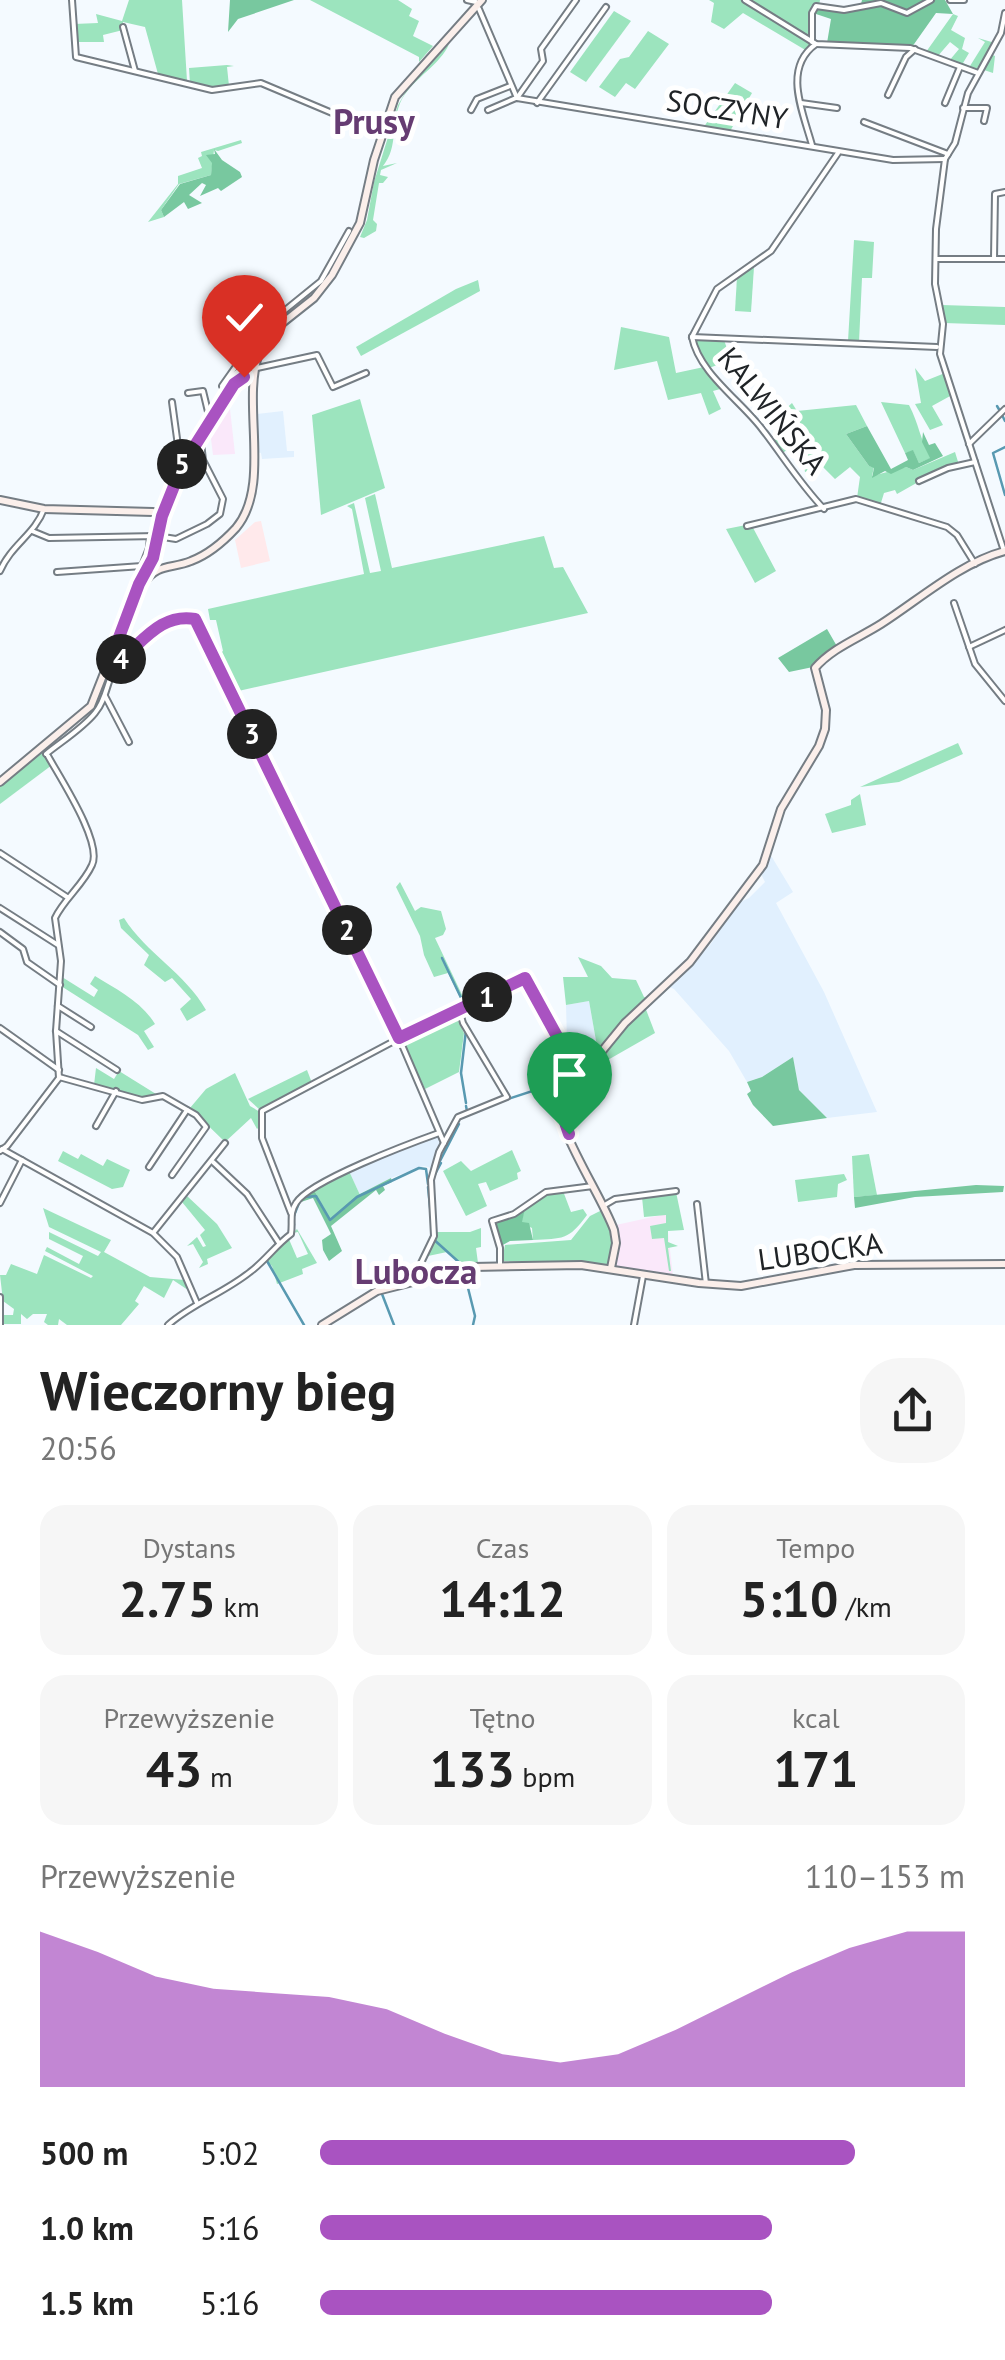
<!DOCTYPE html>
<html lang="pl">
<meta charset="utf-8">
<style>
body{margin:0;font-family:"PT Sans",sans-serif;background:#f6f6f6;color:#222;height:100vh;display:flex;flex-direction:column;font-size:38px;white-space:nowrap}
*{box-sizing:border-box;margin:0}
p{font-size:32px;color:#767676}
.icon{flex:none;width:55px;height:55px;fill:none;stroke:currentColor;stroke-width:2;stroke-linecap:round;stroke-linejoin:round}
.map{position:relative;height:1325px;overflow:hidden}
.side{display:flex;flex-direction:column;background:#fff;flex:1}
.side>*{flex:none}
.pin{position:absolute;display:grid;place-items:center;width:85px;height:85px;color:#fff;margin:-102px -42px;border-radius:50% 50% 50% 0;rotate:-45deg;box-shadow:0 0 10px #0007}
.pin .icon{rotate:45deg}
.km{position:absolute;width:50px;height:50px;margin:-25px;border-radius:50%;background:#222;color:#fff;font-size:28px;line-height:50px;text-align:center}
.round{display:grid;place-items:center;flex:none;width:105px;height:105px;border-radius:40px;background:#f6f6f6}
.headline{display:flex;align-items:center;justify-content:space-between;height:170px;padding:0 40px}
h1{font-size:55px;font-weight:700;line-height:75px}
.metrics{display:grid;grid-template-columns:repeat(3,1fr);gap:15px;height:170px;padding:10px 40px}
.metrics div{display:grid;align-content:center;border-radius:25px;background:#f6f6f6;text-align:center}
.metrics b{font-size:50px;font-weight:700}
.metrics small{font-size:28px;font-weight:400}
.metrics p{font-size:28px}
.chart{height:280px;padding:20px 40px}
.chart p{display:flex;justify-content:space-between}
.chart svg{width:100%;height:180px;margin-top:10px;fill:#a953c1;opacity:.7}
ul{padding:0 40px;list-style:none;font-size:32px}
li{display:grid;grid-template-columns:160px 120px 1fr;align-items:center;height:75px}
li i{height:25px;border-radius:12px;background:#a953c1}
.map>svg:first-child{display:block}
.commercial{fill:#ffe9eb}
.built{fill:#e1f0fe}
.education{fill:#fae8fa}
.green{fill:#9ce4be}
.forest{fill:#78c89f}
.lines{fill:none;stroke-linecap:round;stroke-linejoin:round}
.stream{stroke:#5899b1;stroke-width:2.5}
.street-casing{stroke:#757d84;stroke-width:8}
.secondary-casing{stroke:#757d84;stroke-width:10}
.street{stroke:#fff;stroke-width:4}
.secondary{stroke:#fbefeb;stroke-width:6}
.route-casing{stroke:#fff;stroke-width:20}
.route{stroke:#a953c1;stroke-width:12}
.labels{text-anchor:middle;stroke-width:10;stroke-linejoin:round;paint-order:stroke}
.street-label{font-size:30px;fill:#1f2326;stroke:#fff}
.quarter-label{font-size:35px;font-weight:bold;fill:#663c72;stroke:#fff}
</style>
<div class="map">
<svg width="1005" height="1325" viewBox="0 0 1005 1325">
<rect width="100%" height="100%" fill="#f4faff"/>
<!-- commercial -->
<path class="commercial" d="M261,521L270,561L241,568L235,540L255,522Z"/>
<!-- built -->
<g class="built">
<path d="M283,411L287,451H294V457L262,459L261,453L257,452V414Z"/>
<path d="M770,854L793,892L776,903L824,992L877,1112L827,1118L799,1090L793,1057L762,1077L747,1082L729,1051L674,989L667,986L682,975L710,945L738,903L749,898L765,882L760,872Z"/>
<path d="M589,1001L598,1052L568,1077L566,1005Z"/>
<path d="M438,1135L442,1143L431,1168L424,1166L391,1178L360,1195L349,1171L381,1155Z"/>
</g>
<!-- education -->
<g class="education">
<path d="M226,404L230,409L235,454L213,455L211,439L206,438Z"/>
<path d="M666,1214L673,1276L615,1266L619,1243L616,1225Z"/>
</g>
<!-- green -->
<g class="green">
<path d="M129,0H182L187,81L158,74L145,27L123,22V30L103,35L104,42H75L74,24L98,23L96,14L122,21Z"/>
<path d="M310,0H398L412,9L409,16L419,21L413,36L433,46L419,62V57Z"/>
<path d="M709,0H820L819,6L814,7L812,40L827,43L815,45L807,51L743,13L724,29L711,22L714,3Z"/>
<path d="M614,11L631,21L586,82L570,72Z"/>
<path d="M953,14L958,16L951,30L965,38L962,49L969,53L963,63L970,66L985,42L978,38L995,43L988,53L995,56L993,73L981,69L983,62L974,71L949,61L959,49L950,42L937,57L926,52Z"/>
<path d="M648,31L669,44L635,89L626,83L615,97L599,87L620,59L629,57Z"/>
<path d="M449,44C441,64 414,78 402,99C390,122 399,147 383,166L397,163L381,170L380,175L388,177L383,183H379L373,220L377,224L376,231L364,238L360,237L367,220L374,182L398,105L408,88Z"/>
<path d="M227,65L234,66L227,67L229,86L218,90L190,84L189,68Z"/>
<path d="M735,83L752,93L729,133L703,128Z"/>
<path d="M241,140L242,143L218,151L214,150L211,175L179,184L161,210L164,217L148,222L178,184V176L202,168L198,158L202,156L201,152Z"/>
<path d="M854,240L874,242L872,278H862L859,342L848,341Z"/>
<path d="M754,267L751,312L735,311L737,277Z"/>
<path d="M478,280L480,291L361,356L356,347L456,289Z"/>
<path d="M942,305L1005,307V325L944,323Z"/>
<path d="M621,327L669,337L676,373L704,367L724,388L713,391L721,409L709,415L701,393L668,400L657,361L614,370Z"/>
<path d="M694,339L724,340L731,360L709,368Z"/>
<path d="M915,368L925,381L945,373L952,395L932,406L943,425L930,430L915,404L921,403Z"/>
<path d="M360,399L385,488L321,515L312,415Z"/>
<path d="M881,402L909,405C919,424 920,440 931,458L919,463L913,451L905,453Z"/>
<path d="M792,403L797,411L856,405L867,426L846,434L869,466L874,467L872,476L906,467L913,470L955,452L959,465L936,472L897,494L895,490L884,493L880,506L857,498L860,477L850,467L835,479L823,467L805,472L800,437L781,455L773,442L787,427L778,416Z"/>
<path d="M375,494L392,568L544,536L554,568L563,567L588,613L234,692L217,656L223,651L216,620H210L208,609L364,574L352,509L347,506L354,503L370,573L381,571L365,498Z"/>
<path d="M751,524L776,571L755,583L726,529Z"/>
<path d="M958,743L963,754L899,782L860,787Z"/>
<path d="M40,751L52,765L0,804V784Z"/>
<path d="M860,794L866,825L832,833L825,814L851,805V800Z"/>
<path d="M400,882L415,911L421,907L441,911L446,929L443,935L435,938L465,1001H474L460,1007L462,1002L448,973L434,977L424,955L420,936L396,887Z"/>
<path d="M124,918C146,953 185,973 206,1010L187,1021L180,1009L191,999L172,978L165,982L144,965L149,955L121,928L119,920Z"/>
<path d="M578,957L601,966L612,978L636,980L644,997L648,998L598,1052L589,1001L566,1005L563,977H588Z"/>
<path d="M95,976C116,989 142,1002 155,1024L144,1031L154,1047L148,1050L138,1035L61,986L62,977L94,997L98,990L90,984Z"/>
<path d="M645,1007L655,1033L606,1061L601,1057Z"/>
<path d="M455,1014L464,1033L459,1072L425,1089L402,1041L404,1037Z"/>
<path d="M96,1068L114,1079L119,1071L156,1094L144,1099L94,1085Z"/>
<path d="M307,1070L312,1083L260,1110L248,1099Z"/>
<path d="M235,1073L250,1106L260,1112V1126L257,1129L251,1118L225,1142L190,1108L206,1089Z"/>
<path d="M512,1150L521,1171L517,1173L518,1179L490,1191L486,1182L478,1184L487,1206L466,1216L443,1171L461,1161L471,1171Z"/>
<path d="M63,1151L78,1159L81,1154L103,1166L107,1159L130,1170L123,1187L112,1189L58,1161Z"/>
<path d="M869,1154L877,1195L854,1197L852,1156Z"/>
<path d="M349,1171L360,1195L330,1219L314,1190Z"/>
<path d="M844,1174L847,1180L838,1184L837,1197L798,1202L795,1180Z"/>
<path d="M563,1191L571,1212L583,1209L587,1215C568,1241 563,1238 533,1240L532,1228L521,1223L526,1204L549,1192Z"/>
<path d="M676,1192L684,1230L668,1231V1242L678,1246L668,1248L671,1271H669L664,1238L652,1239L650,1226L666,1223V1215L644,1217L642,1197Z"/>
<path d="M187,1196L217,1224L232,1248L207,1259L208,1264L199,1268L203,1262L193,1244L187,1246L197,1237L203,1247L206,1246L200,1235L205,1230L182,1202Z"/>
<path d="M43,1208L111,1240L104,1252L150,1277L185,1280L188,1290L173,1280L164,1298L144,1286L135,1301L139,1304L121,1325H67L59,1319L58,1325H48L44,1322L47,1314H33L27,1319L21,1314V1324H4V1315H13L14,1309L3,1301L0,1275H6L11,1264L37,1274L44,1255L91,1278L93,1276L45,1251L47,1247L79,1264L83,1256L49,1239V1232L98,1256L101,1252L49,1227Z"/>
<path d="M602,1210C612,1229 615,1243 609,1264L502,1261L505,1245L571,1240L590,1216Z"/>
<path d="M481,1228V1247L476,1248L478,1263L462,1264L447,1252L428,1256L436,1232H470Z"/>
<path d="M297,1229L317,1263L302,1269L303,1274L277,1284L272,1266L266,1261L288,1237L297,1258L308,1254L298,1232L293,1233Z"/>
</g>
<!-- forest -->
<g class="forest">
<path d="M230,0H294L238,19L228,32Z"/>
<path d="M862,0H945L953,14L936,13L912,47L827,43L831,19L813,13L817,7L845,11L861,4Z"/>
<path d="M214,149L222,160L240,172L242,177L221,191L218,188L200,196L206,185L202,183L189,195L202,203L188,209L184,202L164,217L161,210L180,184L211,175L212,163L206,155L215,154Z"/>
<path d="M867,426L891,469L908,460L905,453L913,450L919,463L930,458L922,442L923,432L929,445L935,443L943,456L913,470L906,467L891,474L885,471L872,478L874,468L869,466L846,434Z"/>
<path d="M827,629L838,648L818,659L813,667L789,672L778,658Z"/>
<path d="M793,1057L799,1090L827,1118L773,1126L753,1105L747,1094L751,1091L747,1082L762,1077Z"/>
<path d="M391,1178L392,1182L383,1186L385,1190L379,1195L376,1190L331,1226L342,1251L329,1261L323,1250L322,1240L331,1234L313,1198L301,1202L299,1200L314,1190L330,1219L356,1196Z"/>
<path d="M976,1185L1004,1186L1003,1192L915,1197L855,1208L854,1197Z"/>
<path d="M526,1204L522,1222L529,1223L533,1240L510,1241L501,1246L494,1222L512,1215Z"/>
</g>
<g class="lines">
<!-- stream -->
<g class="stream">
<path d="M997,406L1000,411"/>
<path d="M1002,415L1005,421"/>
<path d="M214,419L223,406"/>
<path d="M1005,447L993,453L1005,495"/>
<path d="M442,958L464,1004"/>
<path d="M499,1102L563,1081"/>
<path d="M466,1103L461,1073L466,1030"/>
<path d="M466,1106L467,1111"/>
<path d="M440,1161L459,1124"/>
<path d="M433,1178L441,1163"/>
<path d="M428,1187L432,1226"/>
<path d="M305,1197L316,1196L330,1220L357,1197L419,1168L426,1169L428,1184"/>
<path d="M294,1225L293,1218L299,1203"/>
<path d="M432,1234L431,1237L462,1265"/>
<path d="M267,1261L304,1325"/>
<path d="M464,1272L475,1316L473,1325"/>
<path d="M382,1294L394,1325"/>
</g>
<defs>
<g id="street">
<path d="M72,0L76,57L212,90L261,83L382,134"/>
<path d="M467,0L476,2"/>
<path d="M745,0L816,44L910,48L978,73"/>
<path d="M950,0H964"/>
<path d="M479,9L517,98L893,160L945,159"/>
<path d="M123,27L135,71"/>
<path d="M812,42V13L816,6L844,10L881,3L907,13L931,0"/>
<path d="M888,95L906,57L915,49"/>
<path d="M517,98L543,61L541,49L576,0"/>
<path d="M537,103L606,7"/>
<path d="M801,103L837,108"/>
<path d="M945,103L960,67"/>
<path d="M963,108H987L984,121"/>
<path d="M471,110L477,99L510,86"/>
<path d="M488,110L516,98"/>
<path d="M864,122L948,154"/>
<path d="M812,145C803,112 782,68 816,44"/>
<path d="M937,259H1005"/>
<path d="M994,259L995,194L1005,192"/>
<path d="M692,337L937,347"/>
<path d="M692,337L717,289L771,251L838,153"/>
<path d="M692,337C699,373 741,401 762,429C783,456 800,484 824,509"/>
<path d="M257,368L317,355L333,387L366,373"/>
<path d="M188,393L203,391L210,420"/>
<path d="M227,395L222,386L263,328L321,281L349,231"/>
<path d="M172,402L179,453L187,455"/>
<path d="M969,444L1005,409"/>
<path d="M919,481L948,468L975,462"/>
<path d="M747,526L856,499L947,527L957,535L975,564"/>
<path d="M32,531L49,538L157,536L176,539L207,524L220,514L223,499L203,460L200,434"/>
<path d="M1004,551L940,354L943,324L935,284L936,229L945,159L955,143L968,93L1001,33L1005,13"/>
<path d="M0,571C11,545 35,534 44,509"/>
<path d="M57,572L142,566L149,548L150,536"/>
<path d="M954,603L975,664L1005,701"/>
<path d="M969,647L1005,630"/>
<path d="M105,696L129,742"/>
<path d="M46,754C62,741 82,729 95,713C107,699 107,679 117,663C131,642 169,614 195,619L399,1038L444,1143"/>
<path d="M0,853L67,897"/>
<path d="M0,908L58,945"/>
<path d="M0,932L23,949L27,962L60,985"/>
<path d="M58,1006L91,1027"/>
<path d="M0,1028L59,1070"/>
<path d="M56,1031L117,1070"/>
<path d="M59,1077L142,1100L163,1096L196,1115L206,1127L172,1175"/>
<path d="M96,1126L116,1091"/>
<path d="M2,1149L153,1233L177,1257L197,1303"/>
<path d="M0,1151L7,1146L59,1078L56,1031L61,961L55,918C64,899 83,885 92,865C103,843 60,778 48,756"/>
<path d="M213,1162L247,1194L279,1243"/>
<path d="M149,1167L187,1110"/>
<path d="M0,1203L22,1160"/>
<path d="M697,1204L706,1284"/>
<path d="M603,1206L615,1199L676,1191"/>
<path d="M291,1213L262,1138V1111L430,1022L525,978L563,1049L567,1081"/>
<path d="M153,1233L225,1143"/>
<path d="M500,1265V1248L492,1221L514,1214L546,1192L593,1186"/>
<path d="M422,1278L420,1265L434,1236L431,1180L439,1152L458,1117L507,1097L463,1023L459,1009"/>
<path d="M0,1297V1325"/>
<path d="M168,1325C193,1303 224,1293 250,1272C265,1261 276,1245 291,1234C293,1223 289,1213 296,1203C309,1181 411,1143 439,1133"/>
<path d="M634,1325L643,1276"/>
</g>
<g id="secondary">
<path d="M0,500L44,509L153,512L161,516"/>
<path d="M144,583C157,563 172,569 191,561C207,555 224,541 236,528C272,485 241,403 259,353"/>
<path d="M0,782L91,706L139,584L153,559L161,516L189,450L266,336L314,298L332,275L360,223L374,160L395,97L482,0"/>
<path d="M611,1268L616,1243L614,1230C600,1192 554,1128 556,1089L589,1067L625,1023L690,962L763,865L781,809L819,746L825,729L826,710L815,668C832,648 859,638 881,624C920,599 960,563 1005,551"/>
<path d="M322,1325L377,1291L473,1267L581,1265L699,1283L741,1286L854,1265L1005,1264"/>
</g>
</defs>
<!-- street casing -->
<use href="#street" class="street-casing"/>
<!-- secondary casing -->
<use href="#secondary" class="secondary-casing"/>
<!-- street -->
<use href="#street" class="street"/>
<!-- secondary -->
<use href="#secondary" class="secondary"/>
</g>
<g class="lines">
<defs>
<path id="route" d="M244,377L234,384L182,466L162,516L153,558L139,584L112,656L120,660C143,642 161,613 195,619L399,1038L525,978L564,1049L566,1082L558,1086L555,1093L569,1134"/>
</defs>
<!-- route casing -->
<use href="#route" class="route-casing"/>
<!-- route -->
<use href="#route" class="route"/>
</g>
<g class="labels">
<!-- street labels -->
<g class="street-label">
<text transform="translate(727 110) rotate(9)" y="10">SOCZYNY</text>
<text transform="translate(772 411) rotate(51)" y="10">KALWIŃSKA</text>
<text transform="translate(820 1252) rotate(-8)" y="10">LUBOCKA</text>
</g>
<!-- quarter labels -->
<g class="quarter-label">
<text x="374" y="134">Prusy</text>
<text x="416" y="1284">Lubocza</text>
</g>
</g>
</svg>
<div class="pin" style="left:569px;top:1134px;background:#1e9e55"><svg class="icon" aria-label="arrive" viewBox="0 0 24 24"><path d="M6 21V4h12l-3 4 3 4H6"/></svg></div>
<div class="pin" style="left:244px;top:377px;background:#d93025"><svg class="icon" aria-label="check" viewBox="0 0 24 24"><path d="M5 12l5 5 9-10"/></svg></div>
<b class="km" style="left:487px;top:997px">1</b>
<b class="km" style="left:347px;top:930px">2</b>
<b class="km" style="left:252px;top:734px">3</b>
<b class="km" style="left:121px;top:659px">4</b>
<b class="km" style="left:182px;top:464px">5</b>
</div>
<section class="side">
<div class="headline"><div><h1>Wieczorny bieg</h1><p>20:56</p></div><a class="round"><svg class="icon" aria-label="share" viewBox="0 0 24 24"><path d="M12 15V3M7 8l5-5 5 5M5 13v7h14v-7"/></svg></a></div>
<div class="metrics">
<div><p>Dystans</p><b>2.75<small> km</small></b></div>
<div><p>Czas</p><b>14:12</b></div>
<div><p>Tempo</p><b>5:10<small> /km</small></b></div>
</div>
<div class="metrics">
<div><p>Przewyższenie</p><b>43<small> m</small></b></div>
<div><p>Tętno</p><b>133<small> bpm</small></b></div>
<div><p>kcal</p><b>171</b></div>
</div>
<div class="chart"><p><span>Przewyższenie</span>110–153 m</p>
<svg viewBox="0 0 160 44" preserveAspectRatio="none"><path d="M0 44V6L10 11L20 17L30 20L40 21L50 22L60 25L70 31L80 36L90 38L100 36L110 30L120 23L130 16L140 10L150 6L160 6V44z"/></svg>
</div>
<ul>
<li><b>500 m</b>5:02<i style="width:83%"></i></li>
<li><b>1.0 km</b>5:16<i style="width:70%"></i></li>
<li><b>1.5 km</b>5:16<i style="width:70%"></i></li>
</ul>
</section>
